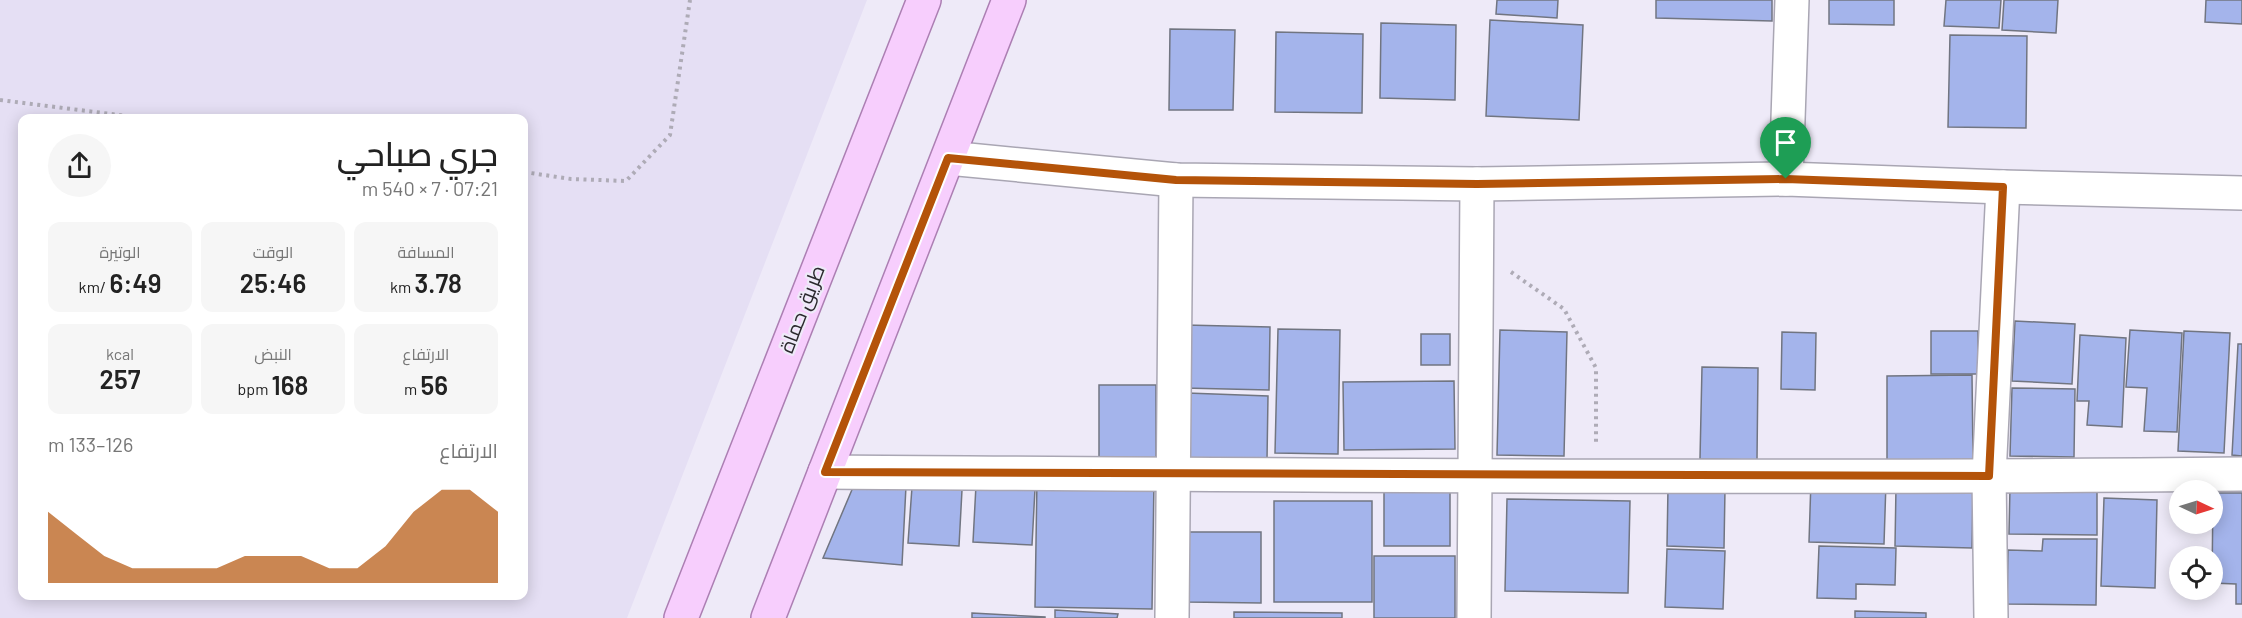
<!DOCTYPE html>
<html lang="ar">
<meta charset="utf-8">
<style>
body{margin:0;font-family:Barlow,Cairo,sans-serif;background:#f6f6f6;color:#222;direction:rtl;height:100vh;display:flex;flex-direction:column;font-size:22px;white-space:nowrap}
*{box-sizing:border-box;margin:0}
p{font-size:20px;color:#767676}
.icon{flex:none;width:33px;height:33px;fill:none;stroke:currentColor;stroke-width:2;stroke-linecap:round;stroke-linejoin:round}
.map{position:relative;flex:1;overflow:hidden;direction:ltr}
.sheet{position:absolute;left:18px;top:114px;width:510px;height:486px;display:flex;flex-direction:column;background:#fff;border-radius:12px;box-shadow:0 3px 15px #0003;direction:rtl}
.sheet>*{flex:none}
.needle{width:39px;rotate:94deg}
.tools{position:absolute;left:2169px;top:480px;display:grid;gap:12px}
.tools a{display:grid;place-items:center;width:54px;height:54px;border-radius:50%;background:#fff;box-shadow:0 3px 15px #0003;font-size:30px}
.pin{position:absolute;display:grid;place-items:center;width:51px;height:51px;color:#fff;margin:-62px -26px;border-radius:50% 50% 50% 0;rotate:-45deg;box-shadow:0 0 6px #0007}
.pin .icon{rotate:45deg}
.round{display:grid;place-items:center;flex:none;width:63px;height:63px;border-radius:32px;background:#f6f6f6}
.overview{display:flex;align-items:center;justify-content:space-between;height:102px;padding:0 30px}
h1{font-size:33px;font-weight:600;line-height:45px}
.metrics{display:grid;grid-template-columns:repeat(3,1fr);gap:9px;height:102px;padding:6px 30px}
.metrics div{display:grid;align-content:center;border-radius:12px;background:#f6f6f6;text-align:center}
.metrics b{font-size:26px;font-weight:600}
.metrics small{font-size:16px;font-weight:400}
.metrics p{font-size:16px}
.chart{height:168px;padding:12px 30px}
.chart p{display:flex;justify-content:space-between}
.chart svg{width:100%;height:108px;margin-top:6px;fill:#b45309;opacity:.7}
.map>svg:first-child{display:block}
.built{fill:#e5dff4;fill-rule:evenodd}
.building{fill:#a4b4eb;stroke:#717581;stroke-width:1.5}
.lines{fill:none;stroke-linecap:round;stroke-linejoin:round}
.street-casing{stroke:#a9a6b3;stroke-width:36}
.primary-casing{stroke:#ac7fb3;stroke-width:36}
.path{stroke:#aeabb6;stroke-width:4;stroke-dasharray:3 4.5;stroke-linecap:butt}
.street{stroke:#fff;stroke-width:33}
.primary{stroke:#f7cefd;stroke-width:33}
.route-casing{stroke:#fff;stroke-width:12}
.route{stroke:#b45309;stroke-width:8}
.labels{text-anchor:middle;stroke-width:4.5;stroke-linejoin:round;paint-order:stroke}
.street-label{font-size:20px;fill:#2b292e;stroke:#eeeaf8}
</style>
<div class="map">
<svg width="2242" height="618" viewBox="0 0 2242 618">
<rect width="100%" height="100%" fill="#eeeaf8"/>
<!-- built -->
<path class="built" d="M0,0H867L627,618H0ZM22,118H524V596H22Z"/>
<!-- building -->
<g class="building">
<path d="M1497,0H1558L1557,18L1496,14Z"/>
<path d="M1656,0H1772V21L1656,18Z"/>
<path d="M1829,0H1894V25L1829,24Z"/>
<path d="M1946,0H2001L1999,28L1944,26Z"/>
<path d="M2004,0H2058L2056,33L2002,30Z"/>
<path d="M2206,0H2242V24L2205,22Z"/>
<path d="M1490,20L1583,25L1579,120L1486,116Z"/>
<path d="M1381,23L1456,25L1455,100L1380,98Z"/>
<path d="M1170,29L1235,30L1233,110H1169Z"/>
<path d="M1276,32L1363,34L1362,113L1275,112Z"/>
<path d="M1950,35L2027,36L2026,128L1948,127Z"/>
<path d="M2015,321L2075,324L2072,384L2012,381Z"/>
<path d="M1185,325L1270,327L1269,390L1184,388Z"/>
<path d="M1278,329L1340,330L1338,454L1275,453Z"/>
<path d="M1500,330L1567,332L1564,456L1497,455Z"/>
<path d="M2130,330L2182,333L2177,432L2144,431L2147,388L2126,387Z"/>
<rect x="1931" y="331" width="47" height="43"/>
<path d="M2184,331L2230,333L2224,453L2178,451Z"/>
<path d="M1782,332L1816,333L1815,390L1781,389Z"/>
<rect x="1421" y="334" width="29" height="31"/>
<path d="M2080,335L2126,338L2122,427L2087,425L2089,401H2077Z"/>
<path d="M2238,344H2242V456L2232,455Z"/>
<path d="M1702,367L1758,368L1757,460L1700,459Z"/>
<path d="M1972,375L1973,460H1887V376Z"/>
<path d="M1454,381L1455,449L1344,450L1343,382Z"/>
<rect x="1099" y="385" width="57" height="78"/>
<path d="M2012,388L2075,389L2074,457L2010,456Z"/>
<path d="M1187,393L1268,396L1267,460L1185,458Z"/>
<path d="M1037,479L1154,481L1152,609L1035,607Z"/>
<path d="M1811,480L1886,482L1884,544L1809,542Z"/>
<path d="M854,485L906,486L902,565L823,558Z"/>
<path d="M976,485L1035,489L1032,545L973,542Z"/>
<rect x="1384" y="485" width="66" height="61"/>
<path d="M912,487L962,490L959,546L908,543Z"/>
<path d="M1896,487L1973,489L1972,548L1895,546Z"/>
<path d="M1668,488L1725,489L1724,548L1667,546Z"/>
<path d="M2010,488L2097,489V535L2009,534Z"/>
<path d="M2213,493H2242V604H2236V584L2212,583Z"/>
<path d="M2104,498L2157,500L2155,588L2101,586Z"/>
<path d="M1507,499L1630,501L1628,593L1505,591Z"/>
<rect x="1274" y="501" width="98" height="101"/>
<path d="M1189,532H1261V603L1188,602Z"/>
<path d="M2043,539H2097L2096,605L2007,604L2008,550L2042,551Z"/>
<path d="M1819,546L1896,548L1895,585L1856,584V599L1817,598Z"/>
<path d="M1667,549L1725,551L1723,609L1665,607Z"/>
<rect x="1374" y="556" width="81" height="62"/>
<path d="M1055,610L1118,614L1117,618H1055Z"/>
<path d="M1855,611L1926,613V618H1855Z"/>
<path d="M1234,612L1342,613V618H1234Z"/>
<path d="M972,613L1045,617V618H972Z"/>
</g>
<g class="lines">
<defs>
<g id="street">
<path d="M948,158L1176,180L1477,184L1786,179L2003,187L2242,193"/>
<path d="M1786,179L1792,0"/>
<path d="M825,472C1298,475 1770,479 2242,474"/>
<path d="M1172,618L1176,180"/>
<path d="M1474,618L1477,184"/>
<path d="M1991,618L1989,476L2003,187"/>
</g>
<g id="primary">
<path d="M681,618L924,0"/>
<path d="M768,618L1009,0"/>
</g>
</defs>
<!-- street casing -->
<use href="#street" class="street-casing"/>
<!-- primary casing -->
<use href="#primary" class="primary-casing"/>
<!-- path -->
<g class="path">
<path d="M0,100L143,118"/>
<path d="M524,172L571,179L626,181L670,135L690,0"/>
<path d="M1511,272L1564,309L1596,368V442"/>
</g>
<!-- street -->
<use href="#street" class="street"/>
<!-- primary -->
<use href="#primary" class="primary"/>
</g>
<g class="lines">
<defs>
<path id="route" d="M948,158L1176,180L1477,184L1786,179L2003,187L1989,476L825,472Z"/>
</defs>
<!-- route casing -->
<use href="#route" class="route-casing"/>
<!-- route -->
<use href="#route" class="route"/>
</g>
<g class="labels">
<!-- street labels -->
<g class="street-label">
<text transform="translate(802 309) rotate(-69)" y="7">طريق حماة</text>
</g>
</g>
</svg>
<div class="tools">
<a><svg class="needle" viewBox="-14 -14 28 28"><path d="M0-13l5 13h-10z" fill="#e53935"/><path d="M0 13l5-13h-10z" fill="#767676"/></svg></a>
<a><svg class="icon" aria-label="locate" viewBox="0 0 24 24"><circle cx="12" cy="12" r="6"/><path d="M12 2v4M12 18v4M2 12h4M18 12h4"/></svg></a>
</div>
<div class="pin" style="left:1786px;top:179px;background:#1e9e55"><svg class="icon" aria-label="arrive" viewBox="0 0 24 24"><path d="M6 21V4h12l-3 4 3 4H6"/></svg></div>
<section class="sheet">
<div class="overview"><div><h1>جري صباحي</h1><p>07:21 · 7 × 540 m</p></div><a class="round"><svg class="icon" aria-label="share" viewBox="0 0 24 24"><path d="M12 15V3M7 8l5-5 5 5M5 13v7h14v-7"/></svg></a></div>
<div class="metrics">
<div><p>المسافة</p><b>3.78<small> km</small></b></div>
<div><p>الوقت</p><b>25:46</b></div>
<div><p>الوتيرة</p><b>6:49<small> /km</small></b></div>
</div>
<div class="metrics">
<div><p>الارتفاع</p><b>56<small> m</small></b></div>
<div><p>النبض</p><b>168<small> bpm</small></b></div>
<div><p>kcal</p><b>257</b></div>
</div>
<div class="chart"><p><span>الارتفاع</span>126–133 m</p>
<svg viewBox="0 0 160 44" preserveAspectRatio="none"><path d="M0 44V15L10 24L20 33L30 38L40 38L50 38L60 38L70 33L80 33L90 33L100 38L110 38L120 29L130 15L140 6L150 6L160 15V44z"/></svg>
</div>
</section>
</div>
